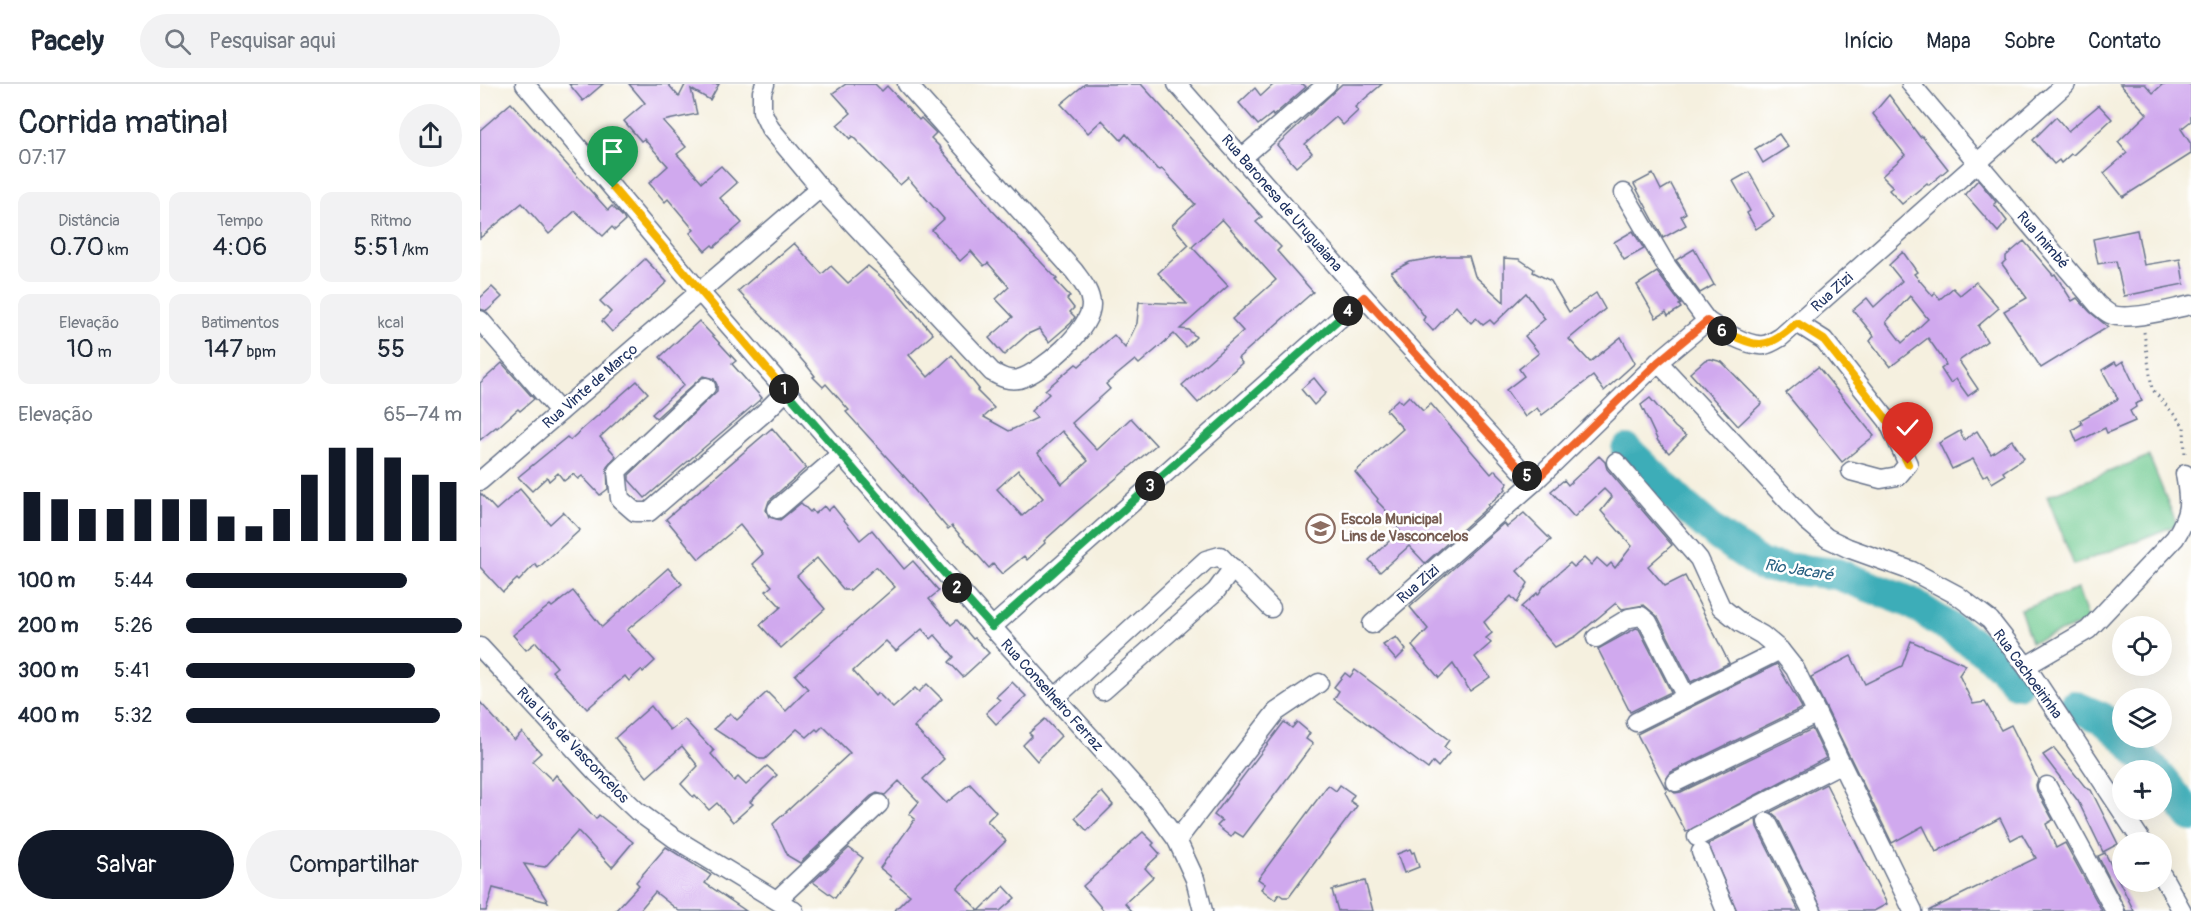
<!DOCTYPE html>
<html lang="pt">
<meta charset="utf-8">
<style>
body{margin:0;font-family:Pangolin,sans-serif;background:#f2f2f3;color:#1f2937;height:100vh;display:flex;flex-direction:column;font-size:22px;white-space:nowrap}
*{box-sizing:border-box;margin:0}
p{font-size:20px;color:#747a83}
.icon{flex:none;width:33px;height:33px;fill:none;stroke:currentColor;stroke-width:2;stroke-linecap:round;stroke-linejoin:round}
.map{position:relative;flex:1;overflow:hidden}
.panel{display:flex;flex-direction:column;background:#fff;width:480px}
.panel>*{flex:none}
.fabs{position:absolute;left:1632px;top:532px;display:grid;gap:12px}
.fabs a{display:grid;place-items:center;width:60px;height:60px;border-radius:50%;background:#fff;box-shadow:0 6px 24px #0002;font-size:30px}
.pin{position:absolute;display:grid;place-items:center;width:51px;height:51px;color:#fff;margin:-62px -26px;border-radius:50% 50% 50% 0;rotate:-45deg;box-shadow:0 0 6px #0007}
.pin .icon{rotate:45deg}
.km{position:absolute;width:30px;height:30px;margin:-15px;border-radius:50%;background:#222;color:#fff;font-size:16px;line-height:30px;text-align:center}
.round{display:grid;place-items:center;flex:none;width:63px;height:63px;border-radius:32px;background:#f2f2f3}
.summary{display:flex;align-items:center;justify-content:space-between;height:102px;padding:0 18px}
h1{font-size:33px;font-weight:600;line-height:45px}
.stats{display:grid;grid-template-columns:repeat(3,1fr);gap:9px;height:102px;padding:6px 18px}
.stats div{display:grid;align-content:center;border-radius:12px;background:#f2f2f3;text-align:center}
.stats b{font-size:26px;font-weight:600}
.stats small{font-size:16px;font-weight:400}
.stats p{font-size:16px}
.chart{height:168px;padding:12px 18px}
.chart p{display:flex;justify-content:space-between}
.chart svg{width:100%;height:108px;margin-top:6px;stroke:#111827;stroke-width:6}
.primary-button{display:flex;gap:12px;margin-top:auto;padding:12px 18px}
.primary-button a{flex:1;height:69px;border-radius:36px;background:#111827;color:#fff;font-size:24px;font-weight:600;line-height:69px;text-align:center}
.primary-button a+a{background:#f2f2f3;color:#1f2937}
ul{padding:0 18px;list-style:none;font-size:20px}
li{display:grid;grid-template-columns:96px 72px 1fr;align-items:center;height:45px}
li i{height:15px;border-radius:8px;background:#111827}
header{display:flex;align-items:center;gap:36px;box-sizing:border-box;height:84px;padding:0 30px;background:#fff;border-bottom:2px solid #e0e1e3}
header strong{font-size:28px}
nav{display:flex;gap:33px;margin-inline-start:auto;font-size:21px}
.search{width:420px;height:54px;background:#f2f2f3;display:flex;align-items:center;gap:15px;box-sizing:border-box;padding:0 21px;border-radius:33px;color:#747a83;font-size:22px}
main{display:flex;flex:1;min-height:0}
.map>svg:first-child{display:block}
.green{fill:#70ca91;stroke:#467c78;stroke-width:1.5}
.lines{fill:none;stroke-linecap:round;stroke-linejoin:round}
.river{stroke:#3dadb8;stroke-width:32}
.building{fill:#d0a9ee;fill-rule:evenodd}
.minor-casing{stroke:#67738b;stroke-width:21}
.path{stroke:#67738b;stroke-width:3;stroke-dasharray:1.5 4.5;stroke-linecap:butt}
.minor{stroke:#fff;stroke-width:18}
.split-1-casing{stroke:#fff;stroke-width:12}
.split-2-casing{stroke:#fff;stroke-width:12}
.split-3-casing{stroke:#fff;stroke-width:12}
.split-4-casing{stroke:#fff;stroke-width:12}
.split-5-casing{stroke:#fff;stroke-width:12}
.split-6-casing{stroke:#fff;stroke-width:12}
.split-7-casing{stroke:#fff;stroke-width:12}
.split-1{stroke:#f5b400;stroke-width:8}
.split-2{stroke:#22a559;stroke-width:8}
.split-3{stroke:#22a559;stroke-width:8}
.split-4{stroke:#22a559;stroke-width:8}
.split-5{stroke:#f0652b;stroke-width:8}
.split-6{stroke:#f0652b;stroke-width:8}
.split-7{stroke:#f5b400;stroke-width:8}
.labels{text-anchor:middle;stroke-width:5;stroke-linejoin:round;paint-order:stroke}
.street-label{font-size:15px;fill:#1b2f5e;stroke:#fff}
.education-label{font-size:15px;font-weight:bold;fill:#785e54;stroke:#fff;text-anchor:start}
.water-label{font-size:16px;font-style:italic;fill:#296182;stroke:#fff}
</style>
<header>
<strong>Pacely</strong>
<div class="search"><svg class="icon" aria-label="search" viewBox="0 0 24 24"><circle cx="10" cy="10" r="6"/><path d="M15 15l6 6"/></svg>Pesquisar aqui</div>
<nav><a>Início</a><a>Mapa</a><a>Sobre</a><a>Contato</a></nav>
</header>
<main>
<section class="panel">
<div class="summary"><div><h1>Corrida matinal</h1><p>07:17</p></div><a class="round"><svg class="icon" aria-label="share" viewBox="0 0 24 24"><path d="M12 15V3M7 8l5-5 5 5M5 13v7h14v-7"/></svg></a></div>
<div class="stats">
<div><p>Distância</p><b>0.70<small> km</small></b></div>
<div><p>Tempo</p><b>4:06</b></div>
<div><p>Ritmo</p><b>5:51<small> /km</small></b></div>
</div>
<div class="stats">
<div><p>Elevação</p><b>10<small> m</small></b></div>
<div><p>Batimentos</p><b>147<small> bpm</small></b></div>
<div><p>kcal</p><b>55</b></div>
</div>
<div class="chart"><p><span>Elevação</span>65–74 m</p>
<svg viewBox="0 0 160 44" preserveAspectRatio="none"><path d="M5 44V24M15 44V27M25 44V31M35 44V31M45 44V27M55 44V27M65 44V27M75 44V34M85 44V38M95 44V31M105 44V17M115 44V6M125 44V6M135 44V10M145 44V17M155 44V20"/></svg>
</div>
<ul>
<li><b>100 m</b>5:44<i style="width:80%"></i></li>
<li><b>200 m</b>5:26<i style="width:100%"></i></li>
<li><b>300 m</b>5:41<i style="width:83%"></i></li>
<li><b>400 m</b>5:32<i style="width:92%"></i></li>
</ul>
<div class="primary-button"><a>Salvar</a><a>Compartilhar</a></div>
</section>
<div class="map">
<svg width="1711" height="827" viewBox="0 0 1711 827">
<rect width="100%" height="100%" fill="#fff"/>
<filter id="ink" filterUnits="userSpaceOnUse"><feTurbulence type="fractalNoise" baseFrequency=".0167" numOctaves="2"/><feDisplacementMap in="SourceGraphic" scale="12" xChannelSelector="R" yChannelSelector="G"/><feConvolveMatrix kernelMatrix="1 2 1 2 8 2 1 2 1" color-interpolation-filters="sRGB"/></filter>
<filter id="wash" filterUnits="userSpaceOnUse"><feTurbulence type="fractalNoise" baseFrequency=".008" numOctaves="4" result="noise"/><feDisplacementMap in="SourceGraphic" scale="24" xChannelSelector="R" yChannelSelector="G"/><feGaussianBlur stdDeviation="1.35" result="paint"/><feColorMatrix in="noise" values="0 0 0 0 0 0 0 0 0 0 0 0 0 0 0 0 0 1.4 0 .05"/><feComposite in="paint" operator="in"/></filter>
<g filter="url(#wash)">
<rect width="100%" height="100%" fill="#f5f0df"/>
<!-- green -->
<g class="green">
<path d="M1669,372L1697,441L1594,481L1567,412Z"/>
<path d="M1598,505L1609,538L1551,558L1540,525Z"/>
</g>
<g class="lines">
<!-- river -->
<g class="river">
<path d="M1147,366L1202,420L1239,452L1283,482L1357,490L1430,518L1506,568L1537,599"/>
<path d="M1594,622L1622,634L1642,651"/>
<path d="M1646,654L1675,687"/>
<path d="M1682,695L1711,732"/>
</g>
</g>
<g id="blocks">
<!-- building -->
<g class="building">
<path d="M89,0H123L103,17Z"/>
<path d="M149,0H188L199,13L205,1L203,0H239L230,16L211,5L217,30L183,37L206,63L197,70L222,98L241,82L257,99L240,114L262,139L234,163L232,161L225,167L210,149L214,146L188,115L185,118L169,99L188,82L164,55L161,57L144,37L165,19Z"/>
<path d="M366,0H395L402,7L407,2L439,36L441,34L456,49L451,54L461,64L460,65L497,106L511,125L577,195L575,196L590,212L587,215L594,224L590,228L595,233L591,239L569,258L559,245L548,250L524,271L509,254L533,233L516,215L529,203L508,179L504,182L491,167L480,177L452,146L464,135L428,94L420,101L372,52L370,55L357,41L371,29L353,9Z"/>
<path d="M605,0H661L782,133L776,138L801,163L797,167L833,208L758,274L762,279L718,319L702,301L763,247L752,235L796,196L742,135L712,163L748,202L700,245L709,246L716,253L706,263L694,250L659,280L655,276L626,300L630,305L592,339L617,366L651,334L676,361L595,429L564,457L565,459L547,476L544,472L522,490L513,480L509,484L472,442L468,445L432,403L433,402L366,328L369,326L346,300L343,303L333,293L335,292L328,283L303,254L258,207L314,159L342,190L351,182L368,199L388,182L415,205L453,250L429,271L448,293L472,271L499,305L497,307L514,324L504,333L529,347L557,334L551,327L569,310L565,306L596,280L599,282L634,251L645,264L657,239L659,218L707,220L678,189L709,161L692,141L715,120L682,85L680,86L677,85L646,50L641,56L622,36L608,49L581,20ZM582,347L608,377L582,400L558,369ZM538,386L563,414L542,432L517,405Z"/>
<path d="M794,0H823L826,3L793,32L792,30L778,41L759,19L775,4L781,12Z"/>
<path d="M862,0H902L875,23L878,27L863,41L856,33L825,60L832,69L816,83L797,61Z"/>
<path d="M1640,0H1665L1673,9L1683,0H1711V37L1701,45L1711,60V70L1643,113L1624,89L1647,69L1638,58L1667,30Z"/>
<path d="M1409,11L1440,53L1442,52L1468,85L1449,101L1447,99L1422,120L1409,106L1413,103L1402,92L1425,71L1393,30Z"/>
<path d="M31,19L128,126L132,122L143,133L145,137L135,146L132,143L123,152L95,127L69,150L42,119L0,154V46Z"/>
<path d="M1619,21L1632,35L1593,71L1591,70L1581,79L1579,76L1574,80L1553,56L1576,33L1588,47Z"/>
<path d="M1299,50L1308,63L1283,79L1275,65Z"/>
<path d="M1269,88L1294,133L1276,145L1267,129L1270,127L1253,97Z"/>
<path d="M1173,90L1181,106L1191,100L1206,129L1201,132L1206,141L1183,154L1154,100Z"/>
<path d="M1498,96L1516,118L1514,120L1527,137L1518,148L1485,110Z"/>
<path d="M1657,146L1664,181L1700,175L1704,200L1644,212L1636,177L1618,180L1613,155Z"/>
<path d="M1153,147L1164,165L1144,176L1134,158Z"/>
<path d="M1544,157L1573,191L1575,190L1592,217L1597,214L1610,228L1628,243L1561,284L1524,227L1547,214L1522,180L1526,176V172Z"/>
<path d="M1214,165L1234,201L1220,209L1196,176Z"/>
<path d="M1423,168L1437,188L1434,190L1453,212L1455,209L1460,215L1473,204L1480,211L1496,198L1519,224L1498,242L1507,257L1479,277L1498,305L1488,312L1476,295L1470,299L1461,285L1466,281L1464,277L1448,254L1410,283L1390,257L1394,252L1373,226L1387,214L1394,223L1422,197L1409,181ZM1430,212L1448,235L1422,259L1406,238Z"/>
<path d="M964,172H989L995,192L1024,218V174L1039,175L1054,185L1053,188L1071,197L1089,228L1116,209L1125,225L1089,255L1110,278L1141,253L1155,279L1124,307L1113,292L1062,331L1057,324L1045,333L1026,306L1044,292L1039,285L1059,269L1045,252L1065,235L1046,209L1014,240L1010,236L1003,241L996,234L991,239L976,222L953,247L943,236L945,233L911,188L930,178Z"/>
<path d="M165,175L187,198L132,248L122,237L131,228L120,217Z"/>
<path d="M1177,188L1201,220L1199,221L1201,224L1188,232L1186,228L1176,234L1157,201Z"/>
<path d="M12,203L22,213L7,227L0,225V214Z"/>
<path d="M219,237L256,277L252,280L282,314L165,414L149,396V391L237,307V301L234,295L223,292L176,334L172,330L204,301L180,273Z"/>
<path d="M1231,275L1242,278L1282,319L1258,342L1210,289L1225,276Z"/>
<path d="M1643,277L1662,317L1655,320L1656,323L1650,327L1655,337L1627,349L1625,344L1597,358L1592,346L1602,340L1600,336L1638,315L1622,286L1635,278L1637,281Z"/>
<path d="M22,279L54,315L40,327L38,325L17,344L16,343L0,356V299Z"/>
<path d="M1338,283L1394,352L1362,378L1306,309Z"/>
<path d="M834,294L846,309L834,321L821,305Z"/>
<path d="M157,297L168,309L120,353L136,372L127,383L128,405L120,411L102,392L98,395L93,390L84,397L78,389L69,397L67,393L52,407L38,393L87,353L90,356Z"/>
<path d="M929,312L943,327L951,320L1011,390L1015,386L1028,399L1025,403L1026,405L1008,421L1009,422L945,479L929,462L900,488L889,476L920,447L917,444L920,441L897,417L898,415L875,388L923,345L906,326L918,315L922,319Z"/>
<path d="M1170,314L1195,343L1206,352L1189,369L1178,357L1161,321Z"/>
<path d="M292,344L326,384L289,417L286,426L289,433L300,436L321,419L330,428L332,426L335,430L344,422L348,427L353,422L380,456L392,446L424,485L433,477L459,507L449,515L471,541L477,536L493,555L495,554L509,569L483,593L469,578L474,573L455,551L451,555L442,545L416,567L406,557L373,587L395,612L398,609L413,624L435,604L439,608L447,600L462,615L434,643L464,675L443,695L466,719L490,700L516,728L507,737L526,757L477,804L499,827L524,802L535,814L520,827H414L430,811L410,795L411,793L400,784L435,735L429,730L439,718L419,697L405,711L397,709L391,712L320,779L308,772L293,740L370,669L343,642L338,647L336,645L327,653L317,645L285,675H280L234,645L250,629L257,636L287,608L306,627L328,605L315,591L415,503L396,483L370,506H364L337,474L317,492L345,525L301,564L280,541L301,523L286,507L292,502L272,480L283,470L260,441L219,475L186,435Z"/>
<path d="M1480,347L1484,356L1497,347L1511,370L1532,356L1544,374L1523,388L1525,391L1512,399L1507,390L1503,393L1493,375L1472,385L1459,359Z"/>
<path d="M1119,372L1125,378L1127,385L1192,461L1168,482L1185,502L1205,492L1249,579L1211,598L1178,533L1164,521L1142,525L1136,519L1096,552L1075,563L1041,523L1057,509L1058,511L1064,502L1090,479L1094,483L1104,474L1111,481L1117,474L1127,483L1131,479L1135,484L1152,462L1121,427L1132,413L1124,405L1094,433L1071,407L1084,396L1088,401Z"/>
<path d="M40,405L70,440L83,428L100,446L58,484L55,480L39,497L37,495L23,508L0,483V409L16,426Z"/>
<path d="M1044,429L1071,456L1037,487L1048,499L1037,519L1031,512L1004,538L1012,549L1006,554L1011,559L995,573L1010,593L990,607L973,580L959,594L932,562L948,545L930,523L1024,439L1027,443Z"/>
<path d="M188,484L202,500L147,546L175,577L163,588L161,586L149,597L145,592L107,625L72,587L77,583L56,558L46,566L33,551L70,521L72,523L93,507L122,543Z"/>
<path d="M1156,544L1159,545L1191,608L1150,628L1118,565Z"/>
<path d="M916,553L926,566L916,576L903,561Z"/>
<path d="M1431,557L1486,581L1479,591L1493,620L1505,618L1521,646L1531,641L1558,695L1556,701L1557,707L1573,736L1566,740L1576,764L1585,759L1622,827H1448L1556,774L1542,750L1531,756L1520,734L1456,768L1443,742L1412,759L1331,593L1371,572L1385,600L1422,582Z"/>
<path d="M1297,580L1322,624L1191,688L1185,697L1186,703L1195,709L1201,708L1332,645L1346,674L1206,748L1185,708L1187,707L1157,650Z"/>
<path d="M875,586L969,656L964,663L970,668L958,683L953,678L948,685L854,615L859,607L854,603L865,589L870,593Z"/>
<path d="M532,598L546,612L516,640L506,629L520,616L516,613Z"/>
<path d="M0,618L34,656L42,648L61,669L52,677L72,696L76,691L116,735L119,731L153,758L132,783L98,747L65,783L44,780L68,818L13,804L6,827H0Z"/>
<path d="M171,622L190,646L204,635L234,667L231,670L254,697L258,693L266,701L287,682L297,691L270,718L273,720L253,738L237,719L229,726L215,711L213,713L201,700L218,682L202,662L167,693L135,654Z"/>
<path d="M565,635L581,652L557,677L543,661L552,652L549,649Z"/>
<path d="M804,638L812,644L817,638L830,649L826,655L833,660L763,753L755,748L751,753L737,742L742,737L734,731Z"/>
<path d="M1574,664L1606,704L1611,706L1638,760L1623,768L1598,717L1563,671Z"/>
<path d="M1346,700L1407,820L1394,827H1343L1297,733L1291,728Z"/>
<path d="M848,701L856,707L860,701L874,711L870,717L877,722L809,813H803L799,810L795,816L781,805L785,800L778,795Z"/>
<path d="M622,708L633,721L607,747L595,734Z"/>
<path d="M1276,735L1277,743L1319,827H1257L1228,760Z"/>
<path d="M663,748L674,759L672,761L680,770L665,784L673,793L645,819L652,827H624L603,802Z"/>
<path d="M186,763L231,791L225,799L266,827H199L175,808L159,827H135L159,801L156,798Z"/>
<path d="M369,764L383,774L355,814L333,798Z"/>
<path d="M930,765L932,769L934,768L939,783L924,789L917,770Z"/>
<path d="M1625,769L1654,827H1646L1618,772Z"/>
<path d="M885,797L893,827H858L852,806Z"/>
</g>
</g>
</g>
<g filter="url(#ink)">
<use href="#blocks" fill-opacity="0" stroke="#67738b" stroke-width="1.5"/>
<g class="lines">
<defs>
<g id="minor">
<path d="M45,0L220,208L512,543L672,722L697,756L715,795L723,827"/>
<path d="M285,0L282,8V27L290,44L340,104L512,288C521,293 528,297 539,295C561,289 612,245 611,220C610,207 602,198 594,187L427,0"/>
<path d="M697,0L884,213L1053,399"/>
<path d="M1431,0L1618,221C1622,224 1626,228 1630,230C1647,238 1692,225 1711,221"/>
<path d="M763,73L847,0"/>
<path d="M1144,109L1186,181L1227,237"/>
<path d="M0,236L80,328"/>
<path d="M1317,239L1344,256L1408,337L1428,380L1418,392L1401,395L1371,387"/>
<path d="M1178,278L1327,437L1347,454L1368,464L1432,487L1477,511L1510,536L1546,582L1663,759"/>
<path d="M226,303L137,387L140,415L155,428H169L285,328L306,307"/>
<path d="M1136,378L1219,475L1241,523L1261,539L1282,551L1300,566L1315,585L1433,827"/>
<path d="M0,397L340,104"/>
<path d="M297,425L361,370"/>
<path d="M892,540L1053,399L1178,278L1227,237C1240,246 1268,263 1284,261C1290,260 1296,256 1301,253L1586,0"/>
<path d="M512,543L884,213"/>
<path d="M1116,554L1149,534L1161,532L1168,538L1206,613"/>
<path d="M0,563L117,689L157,727L194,754L314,827"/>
<path d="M1546,582L1608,546L1695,454C1711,428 1710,419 1705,390"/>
<path d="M623,607L736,507L753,484"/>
<path d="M575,614L726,476L740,472L791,524"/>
<path d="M1156,638L1300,566"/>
<path d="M1196,698L1336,630"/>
<path d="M1567,702L1635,827"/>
<path d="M1287,738L1332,827"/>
<path d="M1217,753L1360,680"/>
<path d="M697,756L796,628L839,599"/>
<path d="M1221,768L1246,827"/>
<path d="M1682,791L1702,827"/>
<path d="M297,816L399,720"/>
</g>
</defs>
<!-- minor casing -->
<use href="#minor" class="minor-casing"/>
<!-- path -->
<path class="path" d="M1664,248L1672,305L1704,342L1705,373"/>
<!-- minor -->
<use href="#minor" class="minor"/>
</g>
</g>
<g class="lines" filter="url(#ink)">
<defs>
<path id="split-1" d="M133,104L304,305"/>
<path id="split-2" d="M304,305L477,504"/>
<path id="split-3" d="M477,504L512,543L670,402"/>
<path id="split-4" d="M670,402L868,227"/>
<path id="split-5" d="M868,227L884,213L1047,392"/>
<path id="split-6" d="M1047,392L1053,399L1178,278L1227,237L1242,247"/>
<path id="split-7" d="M1242,247C1280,264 1285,267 1317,239L1344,256L1408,337L1428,380"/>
</defs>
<!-- split-1 casing -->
<use href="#split-1" class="split-1-casing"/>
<!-- split-2 casing -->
<use href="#split-2" class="split-2-casing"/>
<!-- split-3 casing -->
<use href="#split-3" class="split-3-casing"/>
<!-- split-4 casing -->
<use href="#split-4" class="split-4-casing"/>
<!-- split-5 casing -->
<use href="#split-5" class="split-5-casing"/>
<!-- split-6 casing -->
<use href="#split-6" class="split-6-casing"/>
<!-- split-7 casing -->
<use href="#split-7" class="split-7-casing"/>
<!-- split-1 -->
<use href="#split-1" class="split-1"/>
<!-- split-2 -->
<use href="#split-2" class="split-2"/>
<!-- split-3 -->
<use href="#split-3" class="split-3"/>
<!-- split-4 -->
<use href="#split-4" class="split-4"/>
<!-- split-5 -->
<use href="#split-5" class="split-5"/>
<!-- split-6 -->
<use href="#split-6" class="split-6"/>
<!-- split-7 -->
<use href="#split-7" class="split-7"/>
</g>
<!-- icons -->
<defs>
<symbol id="school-ring" viewBox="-11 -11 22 22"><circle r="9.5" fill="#fff" stroke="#8d6e63" stroke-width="1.5"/><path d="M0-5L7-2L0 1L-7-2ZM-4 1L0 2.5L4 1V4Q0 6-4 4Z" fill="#8d6e63"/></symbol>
</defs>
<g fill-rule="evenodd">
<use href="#school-ring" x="824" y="428" width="33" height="33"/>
</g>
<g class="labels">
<!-- street labels -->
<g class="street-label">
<text transform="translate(802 119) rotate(49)" y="5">Rua Baronesa de Uruguaiana</text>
<text transform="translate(1563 156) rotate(49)" y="5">Rua Inimbé</text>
<text transform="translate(1352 208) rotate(-42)" y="5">Rua Zizi</text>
<text transform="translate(110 302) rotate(-41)" y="5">Rua Vinte de Março</text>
<text transform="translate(938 500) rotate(-41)" y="5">Rua Zizi</text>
<text transform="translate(1548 590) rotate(54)" y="5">Rua Cachoeirinha</text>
<text transform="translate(572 611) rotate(48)" y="5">Rua Conselheiro Ferraz</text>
<text transform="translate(93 661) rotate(46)" y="5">Rua Lins de Vasconcelos</text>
</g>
<!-- education labels -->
<g class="education-label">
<text x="861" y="440">Escola Municipal<tspan x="861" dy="17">Lins de Vasconcelos</tspan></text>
</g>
<!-- water labels -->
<g class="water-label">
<text transform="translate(1319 485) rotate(9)" y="6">Rio Jacaré</text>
</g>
</g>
</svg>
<div class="fabs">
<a><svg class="icon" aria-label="locate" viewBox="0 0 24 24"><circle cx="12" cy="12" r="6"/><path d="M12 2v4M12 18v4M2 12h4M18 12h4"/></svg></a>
<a><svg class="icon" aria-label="layers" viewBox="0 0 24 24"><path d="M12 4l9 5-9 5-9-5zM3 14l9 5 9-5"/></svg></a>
<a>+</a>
<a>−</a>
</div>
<div class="pin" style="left:133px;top:104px;background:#1e9e55"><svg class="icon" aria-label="arrive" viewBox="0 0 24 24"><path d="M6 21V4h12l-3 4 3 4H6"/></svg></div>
<div class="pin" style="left:1428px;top:380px;background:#d93025"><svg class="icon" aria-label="check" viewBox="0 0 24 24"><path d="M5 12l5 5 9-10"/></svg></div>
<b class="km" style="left:304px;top:305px">1</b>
<b class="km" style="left:477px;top:504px">2</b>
<b class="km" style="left:670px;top:402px">3</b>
<b class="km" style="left:868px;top:227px">4</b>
<b class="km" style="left:1047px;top:392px">5</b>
<b class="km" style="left:1242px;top:247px">6</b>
</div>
</main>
